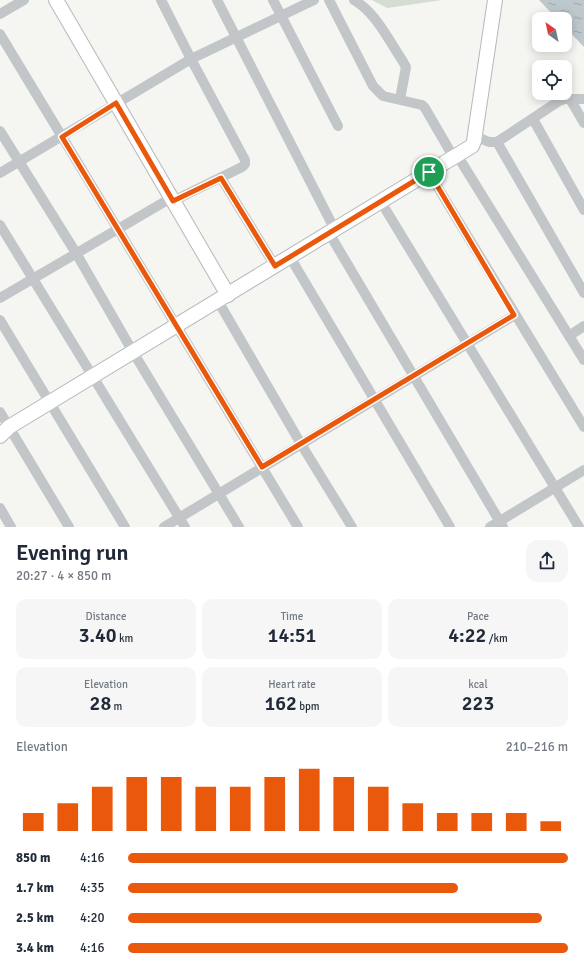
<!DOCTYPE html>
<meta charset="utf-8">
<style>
body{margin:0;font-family:Signika,sans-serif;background:#f6f6f7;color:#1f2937;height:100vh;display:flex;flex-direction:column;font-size:15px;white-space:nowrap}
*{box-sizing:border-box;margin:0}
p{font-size:13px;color:#747a83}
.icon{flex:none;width:22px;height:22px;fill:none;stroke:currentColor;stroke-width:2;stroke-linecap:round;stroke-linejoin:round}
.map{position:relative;height:527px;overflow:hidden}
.sheet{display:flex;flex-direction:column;background:#fff;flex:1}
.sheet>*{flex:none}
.needle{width:26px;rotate:327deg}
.buttons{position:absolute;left:532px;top:12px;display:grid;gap:8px}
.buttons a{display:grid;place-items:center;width:40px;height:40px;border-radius:8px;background:#fff;box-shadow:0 2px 10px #0003;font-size:20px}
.pin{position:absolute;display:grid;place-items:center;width:34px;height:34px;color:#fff;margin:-17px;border:2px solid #fff;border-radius:50%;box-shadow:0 1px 4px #0007}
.round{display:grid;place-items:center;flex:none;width:42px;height:42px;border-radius:12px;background:#f6f6f7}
.summary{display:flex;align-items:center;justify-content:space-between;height:68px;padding:0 16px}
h1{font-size:22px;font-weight:600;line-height:30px}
.stats{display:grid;grid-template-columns:repeat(3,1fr);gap:6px;height:68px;padding:4px 16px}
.stats div{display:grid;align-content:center;border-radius:10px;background:#f6f6f7;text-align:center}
.stats b{font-size:20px;font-weight:600}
.stats small{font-size:11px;font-weight:400}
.stats p{font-size:11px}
.chart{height:112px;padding:8px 16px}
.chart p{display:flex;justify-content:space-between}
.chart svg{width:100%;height:72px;margin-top:4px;stroke:#ea580c;stroke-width:6}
ul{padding:0 16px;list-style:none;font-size:13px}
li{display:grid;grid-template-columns:64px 48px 1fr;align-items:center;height:30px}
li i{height:10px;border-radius:5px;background:#ea580c}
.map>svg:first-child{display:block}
.green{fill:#d5dcd1}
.water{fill:url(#water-ripples)}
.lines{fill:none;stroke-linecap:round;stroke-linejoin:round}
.secondary-casing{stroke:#b4b9be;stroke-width:16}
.street{stroke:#c2c6c9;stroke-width:10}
.secondary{stroke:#fff;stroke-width:14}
.route-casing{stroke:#fff;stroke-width:8}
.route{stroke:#ea580c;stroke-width:5}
</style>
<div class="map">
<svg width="584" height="527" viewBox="0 0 584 527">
<defs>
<pattern id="water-ripples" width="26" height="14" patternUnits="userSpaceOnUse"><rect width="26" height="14" fill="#bdc8cd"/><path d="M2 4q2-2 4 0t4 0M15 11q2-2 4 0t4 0" fill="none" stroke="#9da7ac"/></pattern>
</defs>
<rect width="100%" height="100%" fill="#f5f5f1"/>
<!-- green -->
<path class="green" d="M372,0H442L387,8Z"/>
<!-- water -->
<path class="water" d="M539,0H584V47L565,27V19H557Z"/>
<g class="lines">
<defs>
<g id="secondary">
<path d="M56,0L228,295"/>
<path d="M0,436L9,427L472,146L474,141L495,0"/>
</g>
</defs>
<!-- secondary casing -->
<use href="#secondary" class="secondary-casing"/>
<!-- street -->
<g class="street">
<path d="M161,0L191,59L245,160V164L242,167L173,201"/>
<path d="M217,0L335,230"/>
<path d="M273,0L338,126"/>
<path d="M329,0L373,86L383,96L422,105L425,108L454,158"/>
<path d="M354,0C376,13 388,39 402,60L406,67L400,99"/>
<path d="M0,14L24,0"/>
<path d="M0,34L298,527"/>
<path d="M570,99L584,123"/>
<path d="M533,119L584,210"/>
<path d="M0,131L76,253L133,352L239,527"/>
<path d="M475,136L489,142H497L559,101L564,99H584"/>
<path d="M497,142L584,293"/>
<path d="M457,155L584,360"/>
<path d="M0,173L191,59L314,0"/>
<path d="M429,173L584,427"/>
<path d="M221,178L275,266"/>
<path d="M381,202L579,527"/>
<path d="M0,225L185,527"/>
<path d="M329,233L503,527"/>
<path d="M290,257L450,527"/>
<path d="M0,298L171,198"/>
<path d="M218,301L301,444L352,527"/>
<path d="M0,320L125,527"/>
<path d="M569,336L584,326"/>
<path d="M0,412L69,527"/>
<path d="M0,508L11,527"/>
<path d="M164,527L515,315"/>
<path d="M490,527L584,470"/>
</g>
<!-- secondary -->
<use href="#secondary" class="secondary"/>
</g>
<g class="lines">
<defs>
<path id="route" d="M116,103L173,201L221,178L275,266L429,172L514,315L262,467L62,137Z"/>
</defs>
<!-- route casing -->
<use href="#route" class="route-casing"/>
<!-- route -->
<use href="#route" class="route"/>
</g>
</svg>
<div class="buttons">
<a><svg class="needle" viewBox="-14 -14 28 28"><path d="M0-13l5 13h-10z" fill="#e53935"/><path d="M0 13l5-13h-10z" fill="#747a83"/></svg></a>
<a><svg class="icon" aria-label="locate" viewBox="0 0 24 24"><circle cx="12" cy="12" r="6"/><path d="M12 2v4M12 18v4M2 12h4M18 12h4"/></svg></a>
</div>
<div class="pin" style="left:429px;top:172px;background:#1e9e55"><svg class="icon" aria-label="arrive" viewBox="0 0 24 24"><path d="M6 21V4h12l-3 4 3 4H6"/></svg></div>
</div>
<section class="sheet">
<div class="summary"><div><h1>Evening run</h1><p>20:27 · 4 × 850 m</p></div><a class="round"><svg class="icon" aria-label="share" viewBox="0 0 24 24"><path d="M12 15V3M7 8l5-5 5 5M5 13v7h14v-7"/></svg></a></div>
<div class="stats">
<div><p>Distance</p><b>3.40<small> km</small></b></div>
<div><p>Time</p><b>14:51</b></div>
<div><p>Pace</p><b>4:22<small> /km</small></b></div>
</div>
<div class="stats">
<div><p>Elevation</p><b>28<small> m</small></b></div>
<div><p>Heart rate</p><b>162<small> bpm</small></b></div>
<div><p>kcal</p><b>223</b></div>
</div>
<div class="chart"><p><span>Elevation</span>210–216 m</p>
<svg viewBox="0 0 160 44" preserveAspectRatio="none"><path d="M5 44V33M15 44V27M25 44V17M35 44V11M45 44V11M55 44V17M65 44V17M75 44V11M85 44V6M95 44V11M105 44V17M115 44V27M125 44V33M135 44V33M145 44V33M155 44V38"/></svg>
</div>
<ul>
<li><b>850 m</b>4:16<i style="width:100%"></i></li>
<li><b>1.7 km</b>4:35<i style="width:75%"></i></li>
<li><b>2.5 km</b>4:20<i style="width:94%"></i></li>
<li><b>3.4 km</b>4:16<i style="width:100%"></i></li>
</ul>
</section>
